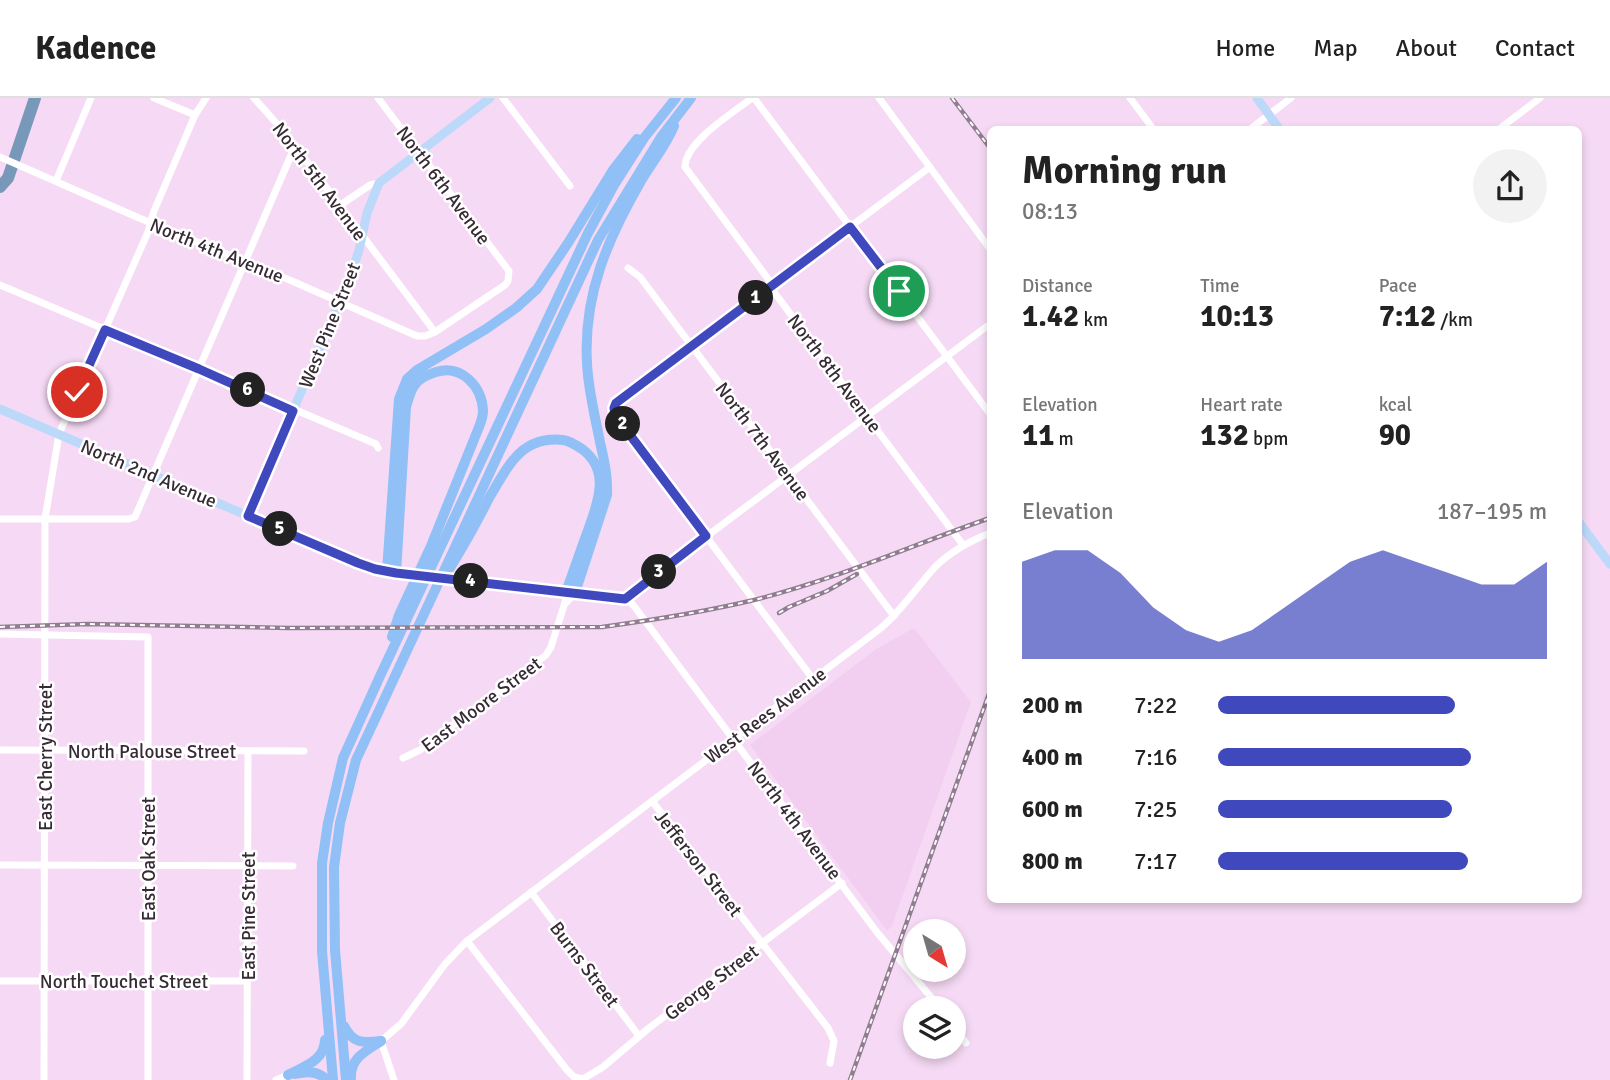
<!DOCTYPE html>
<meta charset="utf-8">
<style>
body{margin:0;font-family:Signika,sans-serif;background:#f2f2f2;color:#222;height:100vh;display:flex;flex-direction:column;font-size:26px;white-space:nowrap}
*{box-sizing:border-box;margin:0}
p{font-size:23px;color:#767676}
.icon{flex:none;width:38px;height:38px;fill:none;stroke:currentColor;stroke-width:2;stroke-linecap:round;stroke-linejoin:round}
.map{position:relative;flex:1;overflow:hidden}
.details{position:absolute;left:987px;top:28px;width:595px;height:777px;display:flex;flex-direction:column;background:#fff;border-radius:10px;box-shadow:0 4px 10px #0003}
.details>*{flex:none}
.needle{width:46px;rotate:143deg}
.tools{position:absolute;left:903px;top:821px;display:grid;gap:14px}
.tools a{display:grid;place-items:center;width:63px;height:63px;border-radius:50%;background:#fff;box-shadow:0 4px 10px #0003;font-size:35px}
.pin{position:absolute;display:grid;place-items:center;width:60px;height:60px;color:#fff;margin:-30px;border:4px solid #fff;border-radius:50%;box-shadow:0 2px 7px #0007}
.km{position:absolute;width:35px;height:35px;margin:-18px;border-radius:50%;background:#222;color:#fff;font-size:19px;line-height:35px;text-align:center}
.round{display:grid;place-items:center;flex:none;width:74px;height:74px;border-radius:37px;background:#f2f2f2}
.head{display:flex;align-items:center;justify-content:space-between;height:119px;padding:0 35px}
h1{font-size:38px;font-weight:800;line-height:52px}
.metrics{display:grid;grid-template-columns:repeat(3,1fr);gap:10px;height:119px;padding:7px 35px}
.metrics div{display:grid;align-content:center}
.metrics b{font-size:30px;font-weight:800}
.metrics small{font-size:19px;font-weight:400}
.metrics p{font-size:19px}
.chart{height:196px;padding:14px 35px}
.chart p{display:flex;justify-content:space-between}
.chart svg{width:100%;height:126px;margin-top:7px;fill:#3f49bd;opacity:.7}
ul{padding:0 35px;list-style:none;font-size:23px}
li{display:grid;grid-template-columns:112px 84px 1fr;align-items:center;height:52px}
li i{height:18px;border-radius:9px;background:#3f49bd}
header{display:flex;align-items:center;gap:42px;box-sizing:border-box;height:98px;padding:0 35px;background:#fff;border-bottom:2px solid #e0e0e0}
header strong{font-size:33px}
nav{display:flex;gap:38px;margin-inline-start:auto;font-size:24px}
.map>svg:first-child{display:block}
.built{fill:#f2cff0}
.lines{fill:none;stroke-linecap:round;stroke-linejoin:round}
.river{stroke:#7898ba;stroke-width:12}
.minor{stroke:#fff;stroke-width:7}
.major{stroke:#bdd9fa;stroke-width:9}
.highway{stroke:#91c0f7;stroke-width:10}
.rail-casing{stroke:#907d8f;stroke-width:4.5}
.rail{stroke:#fff;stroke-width:2;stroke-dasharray:5;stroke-linecap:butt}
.route-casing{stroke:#fff;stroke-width:14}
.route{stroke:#3f49bd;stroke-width:9}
.labels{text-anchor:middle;stroke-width:5;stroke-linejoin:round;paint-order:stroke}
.street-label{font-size:19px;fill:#362b35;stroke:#fff}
</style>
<header>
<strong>Kadence</strong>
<nav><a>Home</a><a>Map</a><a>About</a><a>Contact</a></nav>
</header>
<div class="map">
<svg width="1610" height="982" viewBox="0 0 1610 982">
<rect width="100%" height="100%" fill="#f6daf5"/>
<!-- built -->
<path class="built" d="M914,530L971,604L892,828L887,833L750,647L876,551Z"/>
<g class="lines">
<!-- river -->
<path class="river" d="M0,89L8,80L35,0"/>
<!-- minor -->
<g class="minor">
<path d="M154,0L195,17"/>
<path d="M254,0L286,36L435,234"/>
<path d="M503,0L570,88"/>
<path d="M752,0C734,14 685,44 685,69L769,182L774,194L963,447"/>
<path d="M754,0L990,316"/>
<path d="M879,0L990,151"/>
<path d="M1130,0L1154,32"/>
<path d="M1249,32L1291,0"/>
<path d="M1498,32L1540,0"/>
<path d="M0,59L139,120L292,183L417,238H425L435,234L505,187L508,183L509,173L378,0"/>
<path d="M56,83L91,0"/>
<path d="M339,108L370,87L379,85"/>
<path d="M628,170L640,179L894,518"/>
<path d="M0,187L376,346L378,350"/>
<path d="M0,421H129L135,419L295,48"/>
<path d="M625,501L707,438L990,226"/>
<path d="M566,505L575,495L621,500L628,502L634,508L876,833L940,910"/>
<path d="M0,536L148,539V982"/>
<path d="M813,581L615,317L614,308L619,302L930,69"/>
<path d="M0,652L304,653"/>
<path d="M403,660L420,652L546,557L551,549L566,501"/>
<path d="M652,703L828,930L834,943L830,965"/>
<path d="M0,767L293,768"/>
<path d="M531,794L639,938"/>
<path d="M467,843L567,972L574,979L583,981L603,969L649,930L842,785"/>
<path d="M0,883H247"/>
<path d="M954,928L966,945"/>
<path d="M44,982L45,421L59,336L148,134L154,113L195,17L206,0"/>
<path d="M247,982L248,653"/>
<path d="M276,982L288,977"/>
<path d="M394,982L381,943L401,926L445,866L467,843L881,530C902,512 917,489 935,469C951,453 970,443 990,435"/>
</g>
<!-- major -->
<g class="major">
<path d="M1257,0L1280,32"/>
<path d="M0,311L364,468L396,475L573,494"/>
<path d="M248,418L351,177L359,152L367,115L379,85L490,0"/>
<path d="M1578,423L1610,466"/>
</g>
<!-- highway -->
<g class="highway">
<path d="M450,470C464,447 477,424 489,400C497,387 505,371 515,360C528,345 544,340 563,342C570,343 576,347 582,351C613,374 596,409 586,438C579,457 573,475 566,494"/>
<path d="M387,473L399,301L407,281L417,272L486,231L516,210L537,191L568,145L613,72L637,41"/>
<path d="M575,495L607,397C608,379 604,362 600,344C595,318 588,291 587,265C583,197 608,140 641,83C652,64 666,48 674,28"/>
<path d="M392,539L399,517L431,448L479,329C481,324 483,318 483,313C482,288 461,266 436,274C427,277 419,280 414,288C410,294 408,303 406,309L396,475"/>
<path d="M344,928C353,946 363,945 381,943"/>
<path d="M295,976C308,973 318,973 327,982"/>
<path d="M288,977C305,968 324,963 325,942"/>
<path d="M351,980C350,960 366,953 381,943"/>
<path d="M333,982L322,853V765L328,725L343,660L381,576L588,135L614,87L644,40L676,0"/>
<path d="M346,982L335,852L334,769L340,725L356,662L598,142L661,39L691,0"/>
</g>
<defs>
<g id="rail">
<path d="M952,0L990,50"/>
<path d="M779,515L789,509L827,493L857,476"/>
<path d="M0,529L88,526L289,530L602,529C653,522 704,514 754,502C835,482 912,447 990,420"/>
<path d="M850,982L990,593"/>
</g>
</defs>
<!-- rail casing -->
<use href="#rail" class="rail-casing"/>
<!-- rail -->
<use href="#rail" class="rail"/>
</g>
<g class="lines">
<defs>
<path id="route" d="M77,294L105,232L199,271L293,313L248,418L358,465L375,471L396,475L625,501L706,438L615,317L614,310L616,305L850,129L899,193"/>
</defs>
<!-- route casing -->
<use href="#route" class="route-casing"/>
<!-- route -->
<use href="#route" class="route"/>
</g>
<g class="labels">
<!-- street labels -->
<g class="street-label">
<text transform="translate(320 83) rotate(53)" y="7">North 5th Avenue</text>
<text transform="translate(444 87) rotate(53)" y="7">North 6th Avenue</text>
<text transform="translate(217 152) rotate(22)" y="7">North 4th Avenue</text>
<text transform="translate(329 227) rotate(-68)" y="7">West Pine Street</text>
<text transform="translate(835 275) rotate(53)" y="7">North 8th Avenue</text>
<text transform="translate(763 343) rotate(53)" y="7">North 7th Avenue</text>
<text transform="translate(149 375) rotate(23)" y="7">North 2nd Avenue</text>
<text transform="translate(481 606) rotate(-37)" y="7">East Moore Street</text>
<text transform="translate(765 617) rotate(-37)" y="7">West Rees Avenue</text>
<text x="152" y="660">North Palouse Street</text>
<text transform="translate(45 659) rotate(-90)" y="7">East Cherry Street</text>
<text transform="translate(795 722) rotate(53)" y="7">North 4th Avenue</text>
<text transform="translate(148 761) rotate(-90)" y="7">East Oak Street</text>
<text transform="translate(699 765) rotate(52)" y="7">Jefferson Street</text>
<text transform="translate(248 818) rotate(-90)" y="7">East Pine Street</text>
<text transform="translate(585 866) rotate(53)" y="7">Burns Street</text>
<text x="124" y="890">North Touchet Street</text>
<text transform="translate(711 884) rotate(-37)" y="7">George Street</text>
</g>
</g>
</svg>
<div class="tools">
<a><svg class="needle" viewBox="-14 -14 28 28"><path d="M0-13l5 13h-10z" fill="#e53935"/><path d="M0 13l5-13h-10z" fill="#767676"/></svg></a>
<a><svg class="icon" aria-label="layers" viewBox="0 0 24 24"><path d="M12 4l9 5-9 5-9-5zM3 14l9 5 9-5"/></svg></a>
</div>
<div class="pin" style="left:899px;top:193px;background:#1e9e55"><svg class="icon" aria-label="arrive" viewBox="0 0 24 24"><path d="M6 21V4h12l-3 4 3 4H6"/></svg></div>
<div class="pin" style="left:77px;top:294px;background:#d93025"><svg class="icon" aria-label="check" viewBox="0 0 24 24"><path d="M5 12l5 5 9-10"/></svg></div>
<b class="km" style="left:756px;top:200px">1</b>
<b class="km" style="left:623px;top:326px">2</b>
<b class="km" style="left:659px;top:474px">3</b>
<b class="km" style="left:471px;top:483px">4</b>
<b class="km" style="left:280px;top:431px">5</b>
<b class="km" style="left:248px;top:292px">6</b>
<section class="details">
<div class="head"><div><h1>Morning run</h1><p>08:13</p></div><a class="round"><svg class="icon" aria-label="share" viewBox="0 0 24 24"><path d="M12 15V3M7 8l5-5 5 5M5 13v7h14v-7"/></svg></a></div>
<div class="metrics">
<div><p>Distance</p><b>1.42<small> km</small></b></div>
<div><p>Time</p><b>10:13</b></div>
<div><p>Pace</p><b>7:12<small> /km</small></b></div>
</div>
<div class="metrics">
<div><p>Elevation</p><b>11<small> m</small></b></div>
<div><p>Heart rate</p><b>132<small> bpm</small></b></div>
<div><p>kcal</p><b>90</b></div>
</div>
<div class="chart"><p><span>Elevation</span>187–195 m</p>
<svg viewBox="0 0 160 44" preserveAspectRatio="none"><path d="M0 44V10L10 6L20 6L30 14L40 26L50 34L60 38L70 34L80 26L90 18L100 10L110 6L120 10L130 14L140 18L150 18L160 10V44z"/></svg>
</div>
<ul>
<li><b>200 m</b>7:22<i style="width:72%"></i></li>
<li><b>400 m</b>7:16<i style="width:77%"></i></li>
<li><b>600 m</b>7:25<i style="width:71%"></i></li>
<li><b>800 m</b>7:17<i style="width:76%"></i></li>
</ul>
</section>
</div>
